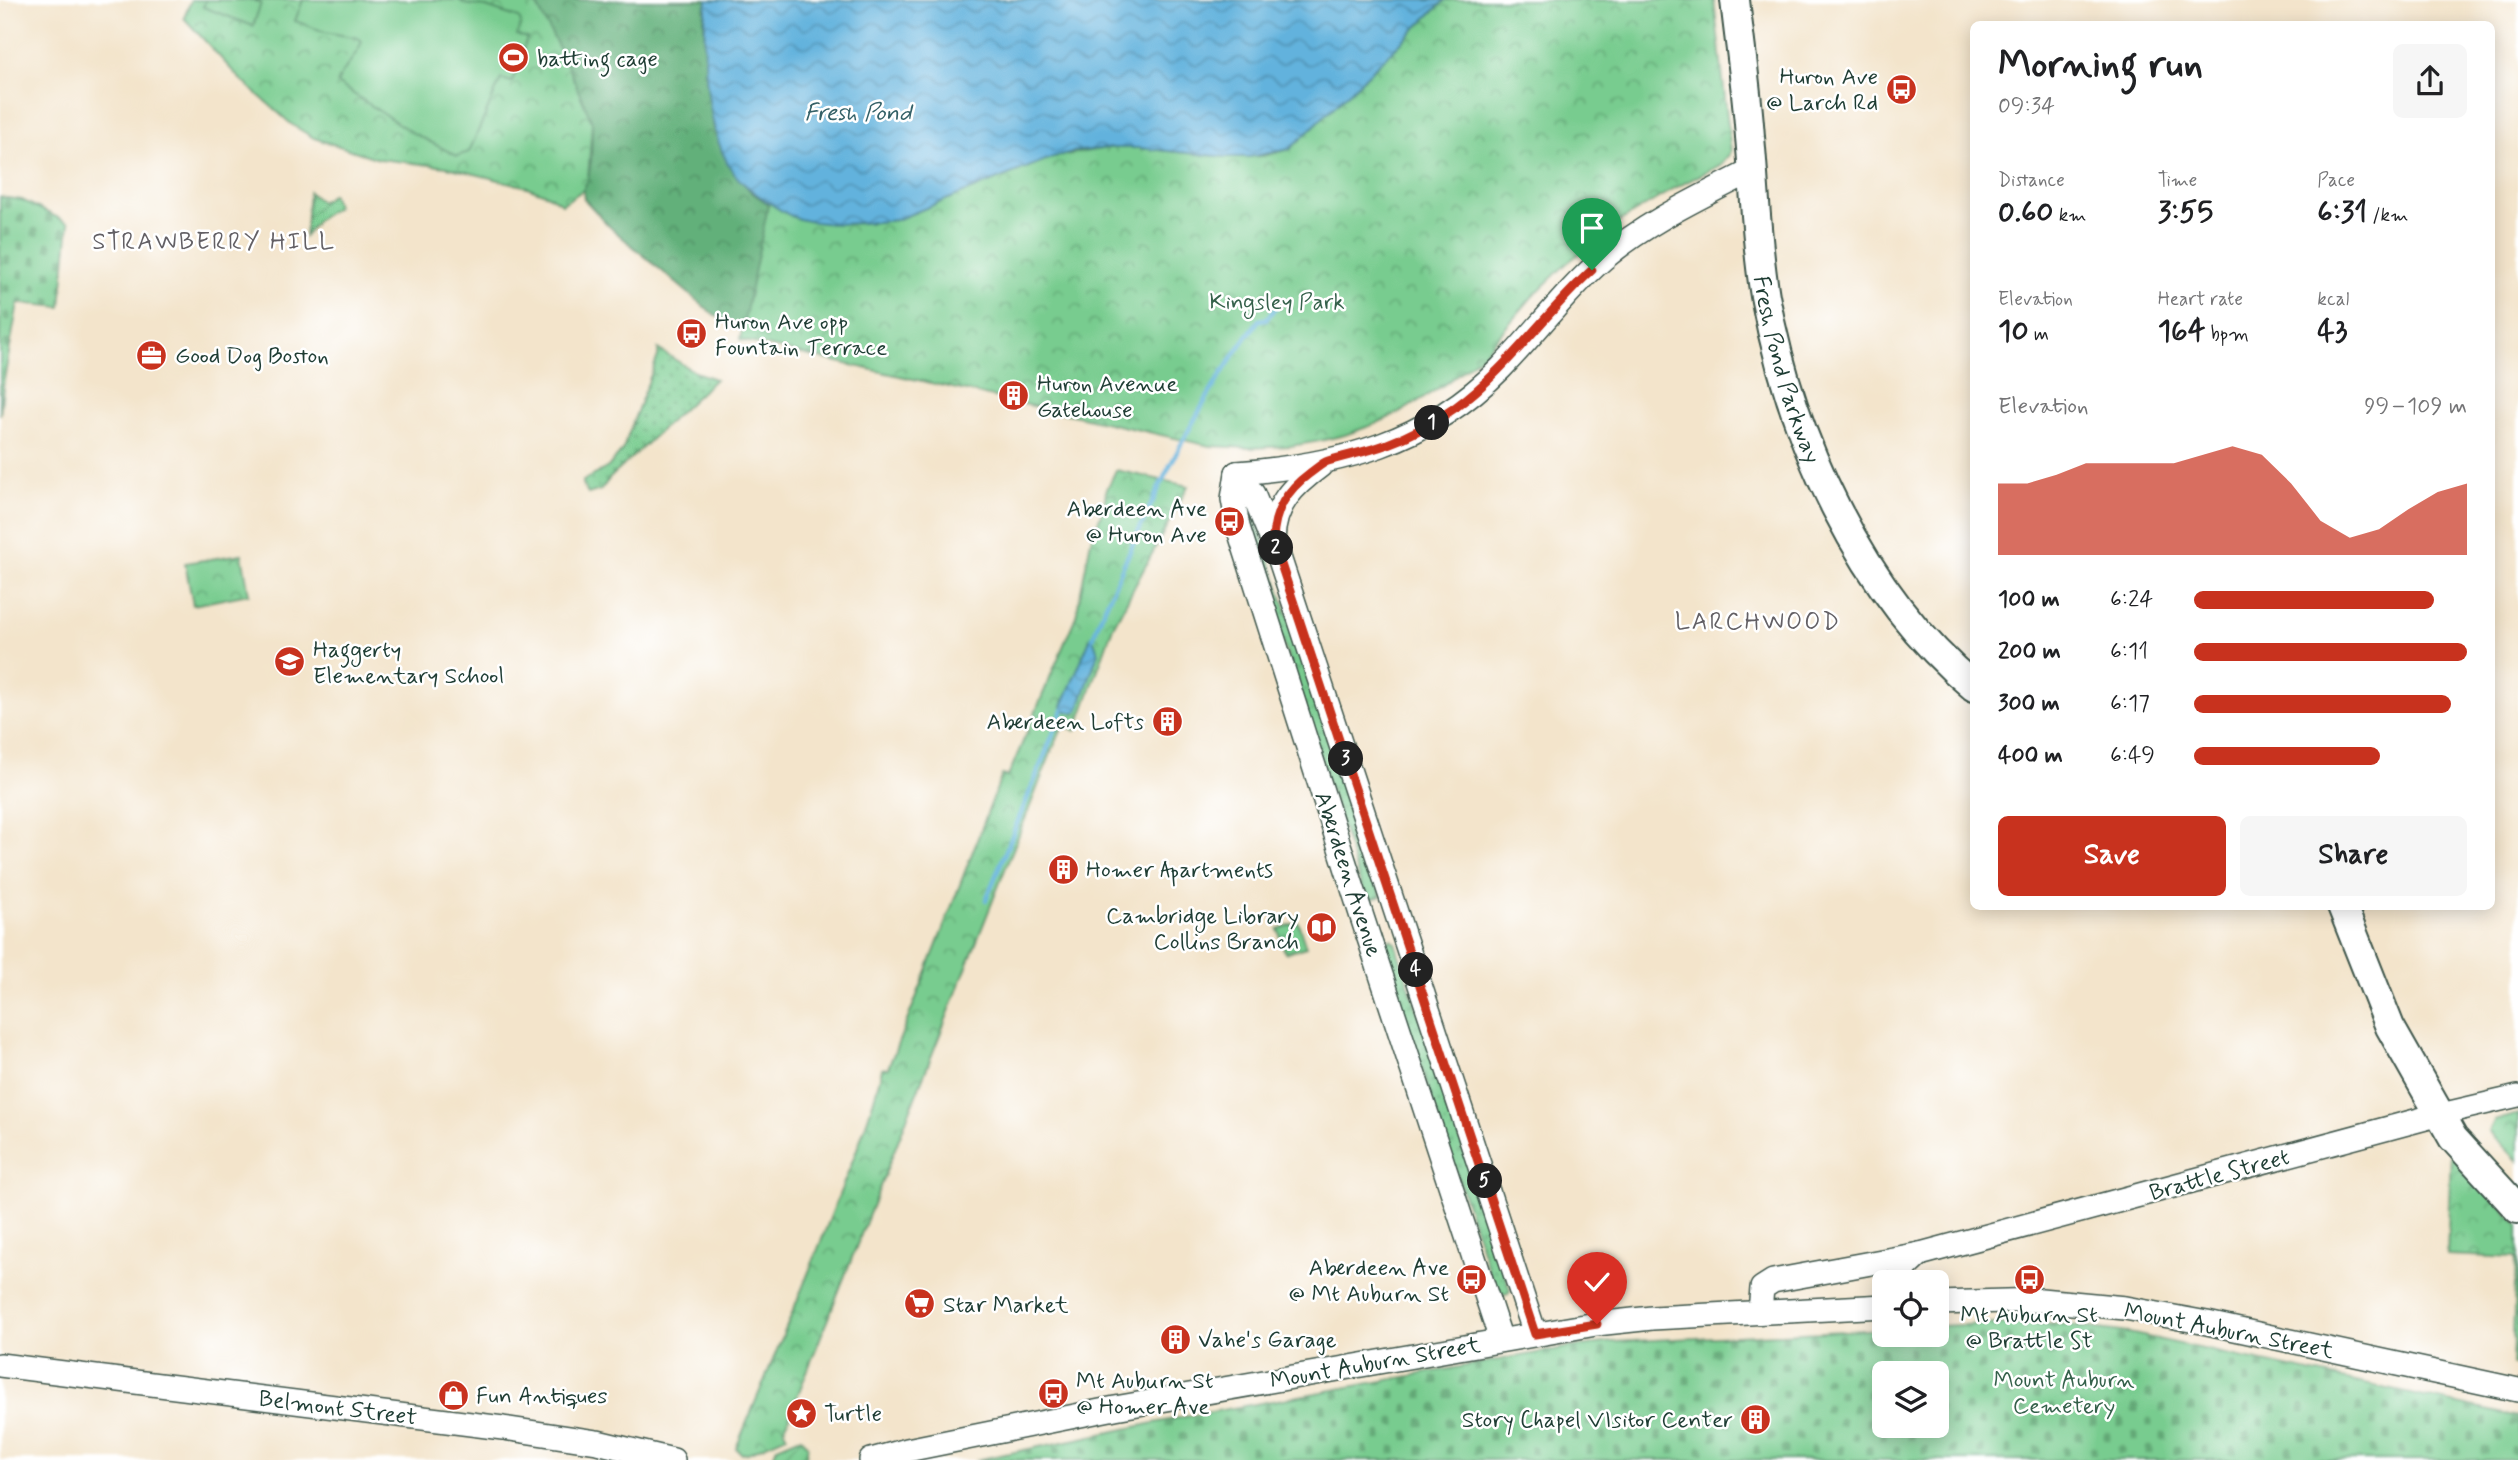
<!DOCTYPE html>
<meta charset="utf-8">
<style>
body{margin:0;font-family:Mynerve,sans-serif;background:#f6f6f6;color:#202124;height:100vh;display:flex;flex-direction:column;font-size:26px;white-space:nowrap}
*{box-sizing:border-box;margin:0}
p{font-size:23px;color:#757577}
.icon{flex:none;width:38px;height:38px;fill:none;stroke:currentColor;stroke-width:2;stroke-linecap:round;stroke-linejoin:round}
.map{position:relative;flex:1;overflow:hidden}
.details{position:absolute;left:1970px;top:21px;width:525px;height:889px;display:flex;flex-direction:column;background:#fff;border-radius:10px;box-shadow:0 4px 18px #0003}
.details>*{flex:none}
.tools{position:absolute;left:1872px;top:1270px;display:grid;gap:14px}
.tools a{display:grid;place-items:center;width:77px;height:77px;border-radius:10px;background:#fff;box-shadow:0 4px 18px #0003;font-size:35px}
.pin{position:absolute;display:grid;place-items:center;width:60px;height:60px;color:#fff;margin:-72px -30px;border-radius:50% 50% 50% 0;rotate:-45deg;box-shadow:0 0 7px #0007}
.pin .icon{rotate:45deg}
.km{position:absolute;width:35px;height:35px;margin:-18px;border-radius:50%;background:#222;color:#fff;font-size:19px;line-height:35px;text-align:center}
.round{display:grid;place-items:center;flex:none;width:74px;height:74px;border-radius:10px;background:#f6f6f6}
.overview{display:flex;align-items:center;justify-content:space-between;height:119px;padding:0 28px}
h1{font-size:38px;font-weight:700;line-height:52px}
.figures{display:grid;grid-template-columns:repeat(3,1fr);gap:10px;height:119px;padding:7px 28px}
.figures div{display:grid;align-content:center}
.figures b{font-size:30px;font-weight:700}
.figures small{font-size:19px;font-weight:400}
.figures p{font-size:19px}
.chart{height:196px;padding:14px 28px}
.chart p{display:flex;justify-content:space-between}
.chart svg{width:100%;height:126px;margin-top:7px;fill:#c8321e;opacity:.7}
.cta{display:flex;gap:14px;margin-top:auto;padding:14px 28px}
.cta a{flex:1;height:80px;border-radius:10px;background:#c8321e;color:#fff;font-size:28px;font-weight:700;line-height:80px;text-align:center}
.cta a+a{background:#f6f6f6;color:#202124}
ul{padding:0 28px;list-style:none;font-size:23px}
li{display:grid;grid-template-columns:112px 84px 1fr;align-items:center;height:52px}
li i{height:18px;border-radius:9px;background:#c8321e}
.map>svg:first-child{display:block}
.grass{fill:url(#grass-dots);stroke:#4c8462;stroke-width:2}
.forest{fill:url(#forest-crowns);stroke:#407657;stroke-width:2}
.cemetery{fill:url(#cemetery-stones);stroke:#4c8462;stroke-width:2;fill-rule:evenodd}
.park{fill:url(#park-crowns);stroke:#4c8462;stroke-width:2}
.garden{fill:url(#garden-furrows);stroke:#4c8462;stroke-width:2}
.pitch{fill:#78cc8f;stroke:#4c8462;stroke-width:2}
.water{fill:url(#water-waves);stroke:#407888;stroke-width:2}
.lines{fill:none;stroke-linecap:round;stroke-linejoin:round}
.stream{stroke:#62b2dd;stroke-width:4.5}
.secondary-casing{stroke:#3f564b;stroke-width:24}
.primary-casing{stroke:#3f564b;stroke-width:26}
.highway-casing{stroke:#3f564b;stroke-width:32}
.secondary{stroke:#fff;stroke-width:21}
.primary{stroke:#fff;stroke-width:23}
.highway{stroke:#fff;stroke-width:28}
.route-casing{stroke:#fff;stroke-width:14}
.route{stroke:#c8321e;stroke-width:9}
.labels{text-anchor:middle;stroke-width:5;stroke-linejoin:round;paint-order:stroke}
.poi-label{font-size:23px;fill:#1f3d34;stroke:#fff;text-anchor:start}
.park-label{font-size:23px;fill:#35614b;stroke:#fff}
.street-label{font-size:23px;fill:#1f3d34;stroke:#fff}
.water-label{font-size:24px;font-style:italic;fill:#336067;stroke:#fff}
.neighbourhood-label{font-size:24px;letter-spacing:2px;fill:#636065;stroke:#fff}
</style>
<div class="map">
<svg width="2518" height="1460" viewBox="0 0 2518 1460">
<defs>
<pattern id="grass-dots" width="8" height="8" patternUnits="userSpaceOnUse" patternTransform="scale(1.75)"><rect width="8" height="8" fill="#78cc8f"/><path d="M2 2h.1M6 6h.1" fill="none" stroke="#62a776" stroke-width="1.8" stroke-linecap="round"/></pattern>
<pattern id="forest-crowns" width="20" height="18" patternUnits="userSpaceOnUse" patternTransform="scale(1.75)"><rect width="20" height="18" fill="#62b07a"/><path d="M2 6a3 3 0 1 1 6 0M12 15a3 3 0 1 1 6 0" fill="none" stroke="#509065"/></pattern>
<pattern id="cemetery-stones" width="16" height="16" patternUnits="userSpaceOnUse" patternTransform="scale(1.75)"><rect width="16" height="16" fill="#78cc8f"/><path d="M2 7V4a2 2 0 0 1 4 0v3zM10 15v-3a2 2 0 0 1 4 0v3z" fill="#62a776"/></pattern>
<pattern id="park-crowns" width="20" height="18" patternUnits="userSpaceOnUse" patternTransform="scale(1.75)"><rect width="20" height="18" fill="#78cc8f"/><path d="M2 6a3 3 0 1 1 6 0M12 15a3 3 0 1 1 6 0" fill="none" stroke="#62a776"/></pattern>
<pattern id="garden-furrows" width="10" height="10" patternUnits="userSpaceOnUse" patternTransform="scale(1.75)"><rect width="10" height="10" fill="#78cc8f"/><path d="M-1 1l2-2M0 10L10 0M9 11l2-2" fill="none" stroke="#62a776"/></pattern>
<pattern id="water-waves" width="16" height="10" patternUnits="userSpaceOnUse" patternTransform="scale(1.75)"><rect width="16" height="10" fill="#62b2dd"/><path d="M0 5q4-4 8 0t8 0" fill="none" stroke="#5092b4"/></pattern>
</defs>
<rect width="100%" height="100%" fill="#fff"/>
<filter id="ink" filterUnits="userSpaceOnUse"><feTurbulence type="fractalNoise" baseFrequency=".0143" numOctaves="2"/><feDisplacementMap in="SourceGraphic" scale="14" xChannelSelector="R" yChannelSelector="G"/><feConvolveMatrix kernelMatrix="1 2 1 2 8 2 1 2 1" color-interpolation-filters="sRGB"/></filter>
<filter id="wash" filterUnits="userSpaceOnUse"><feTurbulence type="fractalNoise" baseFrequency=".00686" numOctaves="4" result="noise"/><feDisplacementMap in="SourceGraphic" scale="28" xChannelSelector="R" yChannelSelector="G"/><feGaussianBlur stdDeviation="1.57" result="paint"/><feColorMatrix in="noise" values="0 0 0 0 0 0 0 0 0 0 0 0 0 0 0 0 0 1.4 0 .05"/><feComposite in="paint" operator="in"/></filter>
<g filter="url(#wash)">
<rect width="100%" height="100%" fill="#f3e4cb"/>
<!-- grass -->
<g class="grass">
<path d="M658,349L695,372L715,379L610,478L601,490L588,494L583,485V481L608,467L622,451L658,356Z"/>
<path d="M1245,500L1260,530L1381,896L1366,901L1245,524Z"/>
<path d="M1391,939L1395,943L1510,1290L1509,1293L1497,1296L1382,948L1383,943Z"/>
</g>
<!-- forest -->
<path class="forest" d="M534,0H707L704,19L706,76L714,129L730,166L751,192L783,213L802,220L824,223H872L896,220L971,190L979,256L1015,305H1049L1106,266L1214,270L1278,225L1297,198L1257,156L1290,149L1445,0H1703C1709,59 1723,77 1661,106C1646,113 1631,118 1619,130L1570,227L1533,265L1474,307L1448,337L1428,368L1373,403L1291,438L1256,442L1207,439L1139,426L1114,402L1061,397L923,364L879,342L810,343L762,335L714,315L610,227L584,199L583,190L588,179L591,160L592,122L564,58Z"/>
<!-- cemetery -->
<g class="cemetery">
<path d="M0,197L22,200L69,223L61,307L18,303L4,380L0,415Z"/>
<path d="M1986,1324H2062L2129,1333L2518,1417V1460H976L1183,1417L1570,1347L1612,1342L1885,1329V1335H1937V1326ZM1885,1374H1937V1426H1885Z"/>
</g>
<!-- park -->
<g class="park">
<path d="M191,0H534L564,58L592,122L588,179L583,190L562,204L548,195L527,187L447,167L379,159L314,138L291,124L239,78L184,18Z"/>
<path d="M1445,0H1714L1731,152L1722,164L1675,188L1622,220L1566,264L1532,297L1484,353L1445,384L1401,412L1375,424L1345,435L1320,441L1291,446L1248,448L1210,446L740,340L769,202C803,229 855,225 896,220L1053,157L1108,148H1139L1227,157L1263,156L1290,149Z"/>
<path d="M1116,470L1188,486L1113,627L1076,731L1063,726L1051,753L784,1430L787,1436L748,1453L742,1454L736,1448C770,1367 804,1287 835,1205C853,1160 871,1116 882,1069L888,1068C928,971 964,873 1002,775L1008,777L1076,616L1091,540L1104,506L1106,491Z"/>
<path d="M242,554L249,594L193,605L185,563Z"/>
<path d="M1298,922L1306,947L1285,953L1278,929Z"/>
<path d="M2518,1114V1161L2489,1131L2494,1121Z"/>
<path d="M2451,1151L2518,1225V1366L2512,1365L2516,1258L2447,1255Z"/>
</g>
<!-- garden -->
<g class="garden">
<path d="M309,192L321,202L332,194L337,207L317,220L305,236Z"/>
<path d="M801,1437L808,1445L806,1456L800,1460H772L777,1447Z"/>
</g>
<!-- pitch -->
<g class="pitch">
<path d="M206,0H253L261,3L253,26L203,7Z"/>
<path d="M303,0H460L464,4L486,7L519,18L521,23L517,35L527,38L512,82L501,79L469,152L457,156L411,132L337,83C343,68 358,55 362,41L358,38L325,32L295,21Z"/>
</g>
<!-- water -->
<g class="water">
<path d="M707,0H1445L1290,149L1249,157H1227L1139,148H1108L1072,152L1053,157L896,220C866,223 829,227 799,219C786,215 778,208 766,201C756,194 746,187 737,177C705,139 701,48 707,0Z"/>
<path d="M1093,638L1098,653L1078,711L1074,713L1063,710L1062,706L1090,639Z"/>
</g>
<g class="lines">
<!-- stream -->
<g class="stream">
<path d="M1093,638L1099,621C1144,517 1190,411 1259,320L1266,319L1277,307"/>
<path d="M986,900L1063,710"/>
</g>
</g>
</g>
<g filter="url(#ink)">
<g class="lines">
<defs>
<path id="secondary" d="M2441,1114L2518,1096"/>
<g id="primary">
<path d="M1237,473L1253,494L1279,557L1535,1334"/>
<path d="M1237,473L1233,499L1238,527L1362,917L1501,1340"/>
<path d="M1237,473C1340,465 1427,443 1501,368C1536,332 1565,292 1603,259C1648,221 1701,197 1753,170"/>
<path d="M1273,540C1274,504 1293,486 1320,466"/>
<path d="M1896,1283L1901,1272L1920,1254"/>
<path d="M1937,1303L2041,1300L2125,1308L2207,1323L2518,1390"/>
<path d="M1760,1312L1762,1288L1773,1281L1920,1254L2441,1114"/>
<path d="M0,1365L503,1428L597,1442L673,1460"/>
<path d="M871,1460L907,1450L1115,1408L1596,1324L1652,1318L1885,1306"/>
</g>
<g id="highway">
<path id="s1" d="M1735,0C1740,46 1747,91 1750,137C1755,190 1756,243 1765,296C1791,438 1861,593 1974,687"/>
<path d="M2342,906L2390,1027L2453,1138L2518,1209"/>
</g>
</defs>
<!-- secondary casing -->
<use href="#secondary" class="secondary-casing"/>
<!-- primary casing -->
<use href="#primary" class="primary-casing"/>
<!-- highway casing -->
<use href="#highway" class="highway-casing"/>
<!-- secondary -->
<use href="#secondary" class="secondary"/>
<!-- primary -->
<use href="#primary" class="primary"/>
<!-- highway -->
<use href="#highway" class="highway"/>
</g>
</g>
<g class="lines" filter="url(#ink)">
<defs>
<path id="route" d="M1592,270C1544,314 1508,369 1456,407C1434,423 1410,436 1385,445C1366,452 1347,455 1328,461C1322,463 1316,469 1310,473C1287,490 1274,510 1273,540L1535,1334L1597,1324"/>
</defs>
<!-- route casing -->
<use href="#route" class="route-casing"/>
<!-- route -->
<use href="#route" class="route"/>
</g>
<!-- icons -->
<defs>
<symbol id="stadium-disc" viewBox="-11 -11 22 22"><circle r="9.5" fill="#c8321e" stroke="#fff"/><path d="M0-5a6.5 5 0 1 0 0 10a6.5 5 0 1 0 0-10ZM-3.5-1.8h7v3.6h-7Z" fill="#fff"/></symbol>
<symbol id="bus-disc" viewBox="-11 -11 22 22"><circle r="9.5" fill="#c8321e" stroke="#fff"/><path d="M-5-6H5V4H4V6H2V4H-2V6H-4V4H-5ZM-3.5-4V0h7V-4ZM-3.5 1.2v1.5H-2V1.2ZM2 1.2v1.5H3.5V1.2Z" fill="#fff"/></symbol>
<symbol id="office-disc" viewBox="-11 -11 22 22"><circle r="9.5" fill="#c8321e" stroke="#fff"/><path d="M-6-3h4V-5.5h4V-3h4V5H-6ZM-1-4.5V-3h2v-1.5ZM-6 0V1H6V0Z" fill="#fff"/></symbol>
<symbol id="building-disc" viewBox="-11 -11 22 22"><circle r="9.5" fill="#c8321e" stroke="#fff"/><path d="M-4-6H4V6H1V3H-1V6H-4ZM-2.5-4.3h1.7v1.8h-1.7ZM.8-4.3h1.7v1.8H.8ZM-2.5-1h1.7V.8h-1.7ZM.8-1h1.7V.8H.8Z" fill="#fff"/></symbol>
<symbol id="school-disc" viewBox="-11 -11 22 22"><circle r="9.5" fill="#c8321e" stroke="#fff"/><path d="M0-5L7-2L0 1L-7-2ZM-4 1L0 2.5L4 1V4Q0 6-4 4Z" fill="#fff"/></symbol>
<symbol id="library-disc" viewBox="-11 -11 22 22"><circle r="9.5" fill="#c8321e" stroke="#fff"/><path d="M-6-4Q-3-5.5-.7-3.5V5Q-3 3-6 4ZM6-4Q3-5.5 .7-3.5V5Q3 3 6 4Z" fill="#fff"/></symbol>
<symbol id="supermarket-disc" viewBox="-11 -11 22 22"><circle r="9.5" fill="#c8321e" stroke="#fff"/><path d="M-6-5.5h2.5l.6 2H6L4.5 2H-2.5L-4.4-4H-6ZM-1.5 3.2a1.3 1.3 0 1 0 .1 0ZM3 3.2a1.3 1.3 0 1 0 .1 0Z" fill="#fff"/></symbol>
<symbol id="shop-disc" viewBox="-11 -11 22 22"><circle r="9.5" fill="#c8321e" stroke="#fff"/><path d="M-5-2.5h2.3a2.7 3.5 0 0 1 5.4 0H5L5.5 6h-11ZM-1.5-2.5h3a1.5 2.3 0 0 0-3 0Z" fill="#fff"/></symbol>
<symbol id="sight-disc" viewBox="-11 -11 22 22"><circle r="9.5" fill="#c8321e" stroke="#fff"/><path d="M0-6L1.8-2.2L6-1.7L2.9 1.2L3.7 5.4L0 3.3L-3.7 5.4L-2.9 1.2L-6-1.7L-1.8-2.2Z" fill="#fff"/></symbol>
</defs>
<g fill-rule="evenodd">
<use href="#stadium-disc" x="496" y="40" width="35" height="35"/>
<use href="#bus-disc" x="1884" y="72" width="35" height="35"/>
<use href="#bus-disc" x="674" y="316" width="35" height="35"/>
<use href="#office-disc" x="134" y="338" width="35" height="35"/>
<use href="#building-disc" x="996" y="378" width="35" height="35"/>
<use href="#bus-disc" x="1212" y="504" width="35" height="35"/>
<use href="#school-disc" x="272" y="644" width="35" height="35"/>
<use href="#building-disc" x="1150" y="704" width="35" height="35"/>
<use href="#building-disc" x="1046" y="852" width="35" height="35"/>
<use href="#library-disc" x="1304" y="910" width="35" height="35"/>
<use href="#bus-disc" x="1454" y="1262" width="35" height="35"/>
<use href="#bus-disc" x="2012" y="1262" width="35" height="35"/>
<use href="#supermarket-disc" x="902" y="1286" width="35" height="35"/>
<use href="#building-disc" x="1158" y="1322" width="35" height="35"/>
<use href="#bus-disc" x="1036" y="1376" width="35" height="35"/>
<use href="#shop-disc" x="436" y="1378" width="35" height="35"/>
<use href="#sight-disc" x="784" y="1396" width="35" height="35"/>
<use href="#building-disc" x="1738" y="1402" width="35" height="35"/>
</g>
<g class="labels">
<!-- poi labels -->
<g class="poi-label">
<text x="537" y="66">batting cage</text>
<text x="1878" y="84" text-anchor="end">Huron Ave<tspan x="1878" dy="26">@ Larch Rd</tspan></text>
<text x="715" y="329">Huron Ave opp<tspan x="715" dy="26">Fountain Terrace</tspan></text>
<text x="175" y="363">Good Dog Boston</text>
<text x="1037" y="391">Huron Avenue<tspan x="1037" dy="26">Gatehouse</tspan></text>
<text x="1207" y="516" text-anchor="end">Aberdeen Ave<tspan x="1207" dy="26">@ Huron Ave</tspan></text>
<text x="313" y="657">Haggerty<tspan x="313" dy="26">Elementary School</tspan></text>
<text x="1144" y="729" text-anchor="end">Aberdeen Lofts</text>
<text x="1086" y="877">Homer Apartments</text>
<text x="1299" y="923" text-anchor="end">Cambridge Library<tspan x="1299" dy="26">Collins Branch</tspan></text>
<text x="1449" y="1275" text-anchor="end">Aberdeen Ave<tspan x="1449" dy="26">@ Mt Auburn St</tspan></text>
<text x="943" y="1312">Star Market</text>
<text x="2029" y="1322" text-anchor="middle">Mt Auburn St<tspan x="2029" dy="26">@ Brattle St</tspan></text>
<text x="1198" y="1347">Vahe's Garage</text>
<text x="1076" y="1388">Mt Auburn St<tspan x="1076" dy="26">@ Homer Ave</tspan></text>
<text x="476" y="1403">Fun Antiques</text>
<text x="824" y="1421">Turtle</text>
<text x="1733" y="1427" text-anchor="end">Story Chapel VIsitor Center</text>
</g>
<!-- park labels -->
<g class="park-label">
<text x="1277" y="309">Kingsley Park</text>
<text x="2064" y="1387">Mount Auburn<tspan x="2064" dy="26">Cemetery</tspan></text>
</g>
<!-- street labels -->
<g class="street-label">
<text dy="8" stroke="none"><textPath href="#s1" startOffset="374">Fresh Pond Parkway</textPath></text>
<text transform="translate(1349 874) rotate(72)" y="8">Aberdeen Avenue</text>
<text transform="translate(2219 1174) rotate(-15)" y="8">Brattle Street</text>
<text transform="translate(2229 1330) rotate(11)" y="8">Mount Auburn Street</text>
<text transform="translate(1375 1362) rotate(-10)" y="8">Mount Auburn Street</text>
<text transform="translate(338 1407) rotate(7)" y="8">Belmont Street</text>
</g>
<!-- water labels -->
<g class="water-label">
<text x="858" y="120">Fresh Pond</text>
</g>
<!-- neighbourhood labels -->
<g class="neighbourhood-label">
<text x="214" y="249">STRAWBERRY HILL</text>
<text x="1758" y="629">LARCHWOOD</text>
</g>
</g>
</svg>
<div class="tools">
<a><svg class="icon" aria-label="locate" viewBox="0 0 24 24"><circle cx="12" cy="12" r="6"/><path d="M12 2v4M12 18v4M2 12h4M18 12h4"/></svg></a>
<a><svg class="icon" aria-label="layers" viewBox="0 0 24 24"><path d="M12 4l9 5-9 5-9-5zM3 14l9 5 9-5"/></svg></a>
</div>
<div class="pin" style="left:1592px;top:270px;background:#1e9e55"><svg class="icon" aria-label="arrive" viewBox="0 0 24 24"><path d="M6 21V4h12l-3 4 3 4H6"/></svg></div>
<div class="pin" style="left:1597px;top:1324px;background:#d93025"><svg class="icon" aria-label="check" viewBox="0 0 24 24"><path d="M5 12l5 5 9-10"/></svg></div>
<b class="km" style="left:1432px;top:423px">1</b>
<b class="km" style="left:1276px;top:548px">2</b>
<b class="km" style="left:1346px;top:759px">3</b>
<b class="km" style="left:1416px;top:970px">4</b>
<b class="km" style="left:1485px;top:1181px">5</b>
<section class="details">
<div class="overview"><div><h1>Morning run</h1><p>09:34</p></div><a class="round"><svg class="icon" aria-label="share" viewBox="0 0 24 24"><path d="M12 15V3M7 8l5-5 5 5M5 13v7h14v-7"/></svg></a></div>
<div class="figures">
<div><p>Distance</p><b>0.60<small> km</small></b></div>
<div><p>Time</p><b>3:55</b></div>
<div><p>Pace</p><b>6:31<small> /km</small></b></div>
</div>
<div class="figures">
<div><p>Elevation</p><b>10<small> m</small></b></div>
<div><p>Heart rate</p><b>164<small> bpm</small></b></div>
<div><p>kcal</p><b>43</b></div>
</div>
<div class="chart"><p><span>Elevation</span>99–109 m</p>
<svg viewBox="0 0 160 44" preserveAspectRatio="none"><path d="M0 44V19L10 19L20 16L30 12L40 12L50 12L60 12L70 9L80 6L90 9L100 19L110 32L120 38L130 35L140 28L150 22L160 19V44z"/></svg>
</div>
<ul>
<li><b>100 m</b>6:24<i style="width:88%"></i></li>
<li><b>200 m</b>6:11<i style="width:100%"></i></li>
<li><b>300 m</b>6:17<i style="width:94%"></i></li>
<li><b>400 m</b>6:49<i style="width:68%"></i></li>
</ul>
<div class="cta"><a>Save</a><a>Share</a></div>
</section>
</div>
